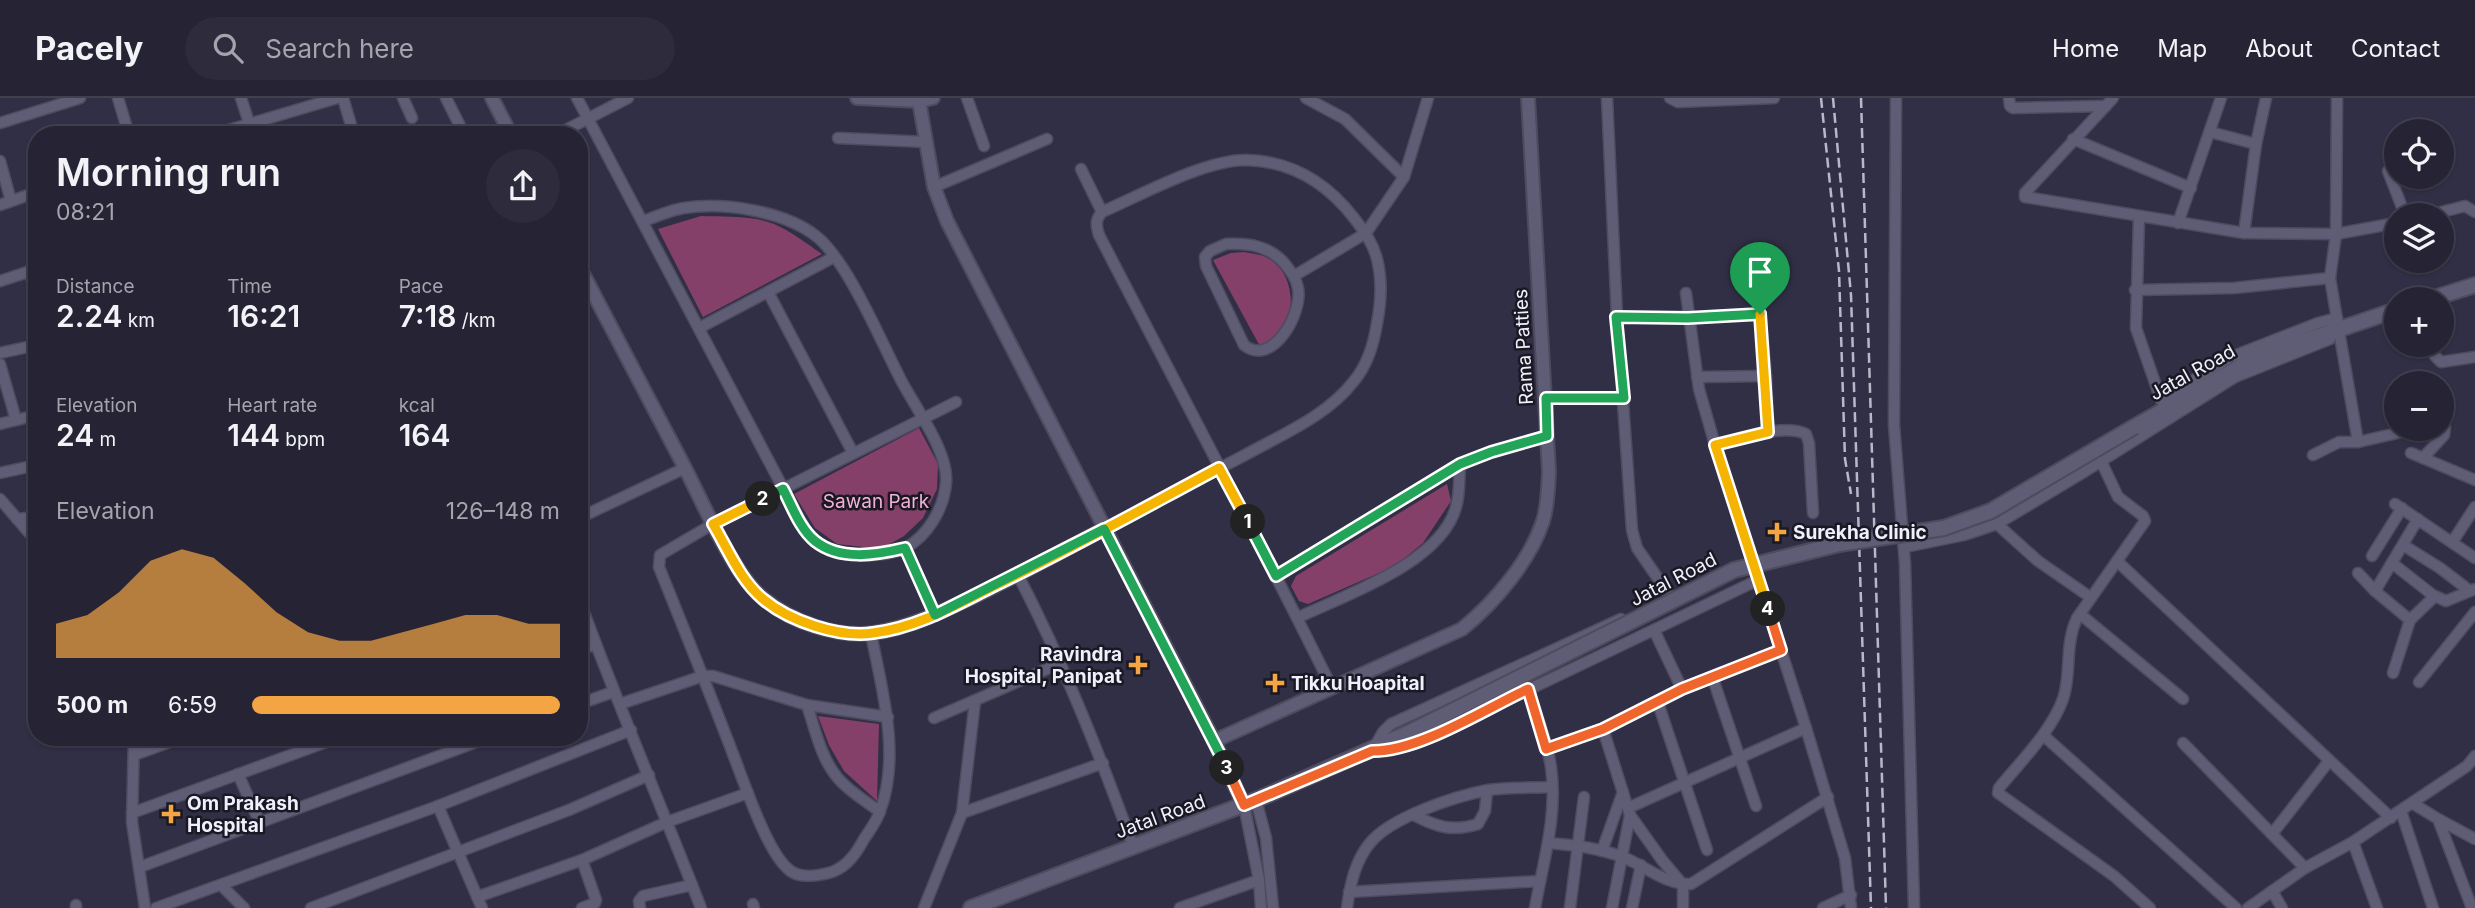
<!DOCTYPE html>
<meta charset="utf-8">
<style>
body{margin:0;font-family:Inter,sans-serif;background:#2d2b3c;color:#f1f3f6;height:100vh;display:flex;flex-direction:column;font-size:26px;white-space:nowrap}
*{box-sizing:border-box;margin:0}
p{font-size:23px;color:#a3a4ac}
.icon{flex:none;width:38px;height:38px;fill:none;stroke:currentColor;stroke-width:2;stroke-linecap:round;stroke-linejoin:round}
.map{position:relative;flex:1;overflow:hidden}
.side{position:absolute;left:28px;top:28px;width:560px;height:620px;display:flex;flex-direction:column;background:#252334;border-radius:28px;box-shadow:0 2px 5px #0004,0 0 0 2px #42404f}
.side>*{flex:none}
.tools{position:absolute;left:2384px;top:21px;display:grid;gap:14px}
.tools a{display:grid;place-items:center;width:70px;height:70px;border-radius:50%;background:#252334;box-shadow:0 2px 5px #0004,0 0 0 2px #42404f;font-size:35px}
.pin{position:absolute;display:grid;place-items:center;width:60px;height:60px;color:#fff;margin:-72px -30px;border-radius:50% 50% 50% 0;rotate:-45deg;box-shadow:0 0 7px #0007}
.pin .icon{rotate:45deg}
.km{position:absolute;width:35px;height:35px;margin:-18px;border-radius:50%;background:#222;color:#fff;font-size:19px;line-height:35px;text-align:center}
.round{display:grid;place-items:center;flex:none;width:74px;height:74px;border-radius:37px;background:#2d2b3c}
.head{display:flex;align-items:center;justify-content:space-between;height:119px;padding:0 28px}
h1{font-size:38px;font-weight:600;line-height:52px}
.metrics{display:grid;grid-template-columns:repeat(3,1fr);gap:10px;height:119px;padding:7px 28px}
.metrics div{display:grid;align-content:center}
.metrics b{font-size:30px;font-weight:600}
.metrics small{font-size:19px;font-weight:400}
.metrics p{font-size:19px}
.chart{height:196px;padding:14px 28px}
.chart p{display:flex;justify-content:space-between}
.chart svg{width:100%;height:126px;margin-top:7px;fill:#f3a443;opacity:.7}
ul{padding:0 28px;list-style:none;font-size:23px}
li{display:grid;grid-template-columns:112px 84px 1fr;align-items:center;height:52px}
li i{height:18px;border-radius:9px;background:#f3a443}
header{display:flex;align-items:center;gap:42px;box-sizing:border-box;height:98px;padding:0 35px;background:#252334;border-bottom:2px solid #42404f}
header strong{font-size:33px}
nav{display:flex;gap:38px;margin-inline-start:auto;font-size:24px}
.search{width:490px;height:63px;background:#2d2b3c;display:flex;align-items:center;gap:18px;box-sizing:border-box;padding:0 24px;border-radius:38px;color:#a3a4ac;font-size:26px}
.map>svg:first-child{display:block}
.green{fill:#844069}
.lines{fill:none;stroke-linecap:round;stroke-linejoin:round}
.minor-casing{stroke:#4d4b5d;stroke-width:13}
.tertiary-casing{stroke:#4d4b5d;stroke-width:16}
.secondary-casing{stroke:#4d4b5d;stroke-width:18}
.minor{stroke:#5f5d76;stroke-width:10}
.tertiary{stroke:#5f5d76;stroke-width:12}
.secondary{stroke:#5f5d76;stroke-width:14}
.rail{stroke:#b9b8c8;stroke-width:2.5;stroke-dasharray:10 5;stroke-linecap:butt}
.secondary-bridge-casing{stroke:#4d4b5d;stroke-width:18;stroke-linecap:butt}
.secondary-bridge{stroke:#5f5d76;stroke-width:14}
.split-1-casing{stroke:#fff;stroke-width:14}
.split-2-casing{stroke:#fff;stroke-width:14}
.split-3-casing{stroke:#fff;stroke-width:14}
.split-4-casing{stroke:#fff;stroke-width:14}
.split-5-casing{stroke:#fff;stroke-width:14}
.split-1{stroke:#22a559;stroke-width:9}
.split-2{stroke:#f5b400;stroke-width:9}
.split-3{stroke:#22a559;stroke-width:9}
.split-4{stroke:#f0652b;stroke-width:9}
.split-5{stroke:#f5b400;stroke-width:9}
.poi-dot{fill:#f3a443;stroke:#1a1923;stroke-width:2.5}
.labels{text-anchor:middle;stroke-width:5;stroke-linejoin:round;paint-order:stroke}
.street-label{font-size:19px;fill:#f0effd;stroke:#1a1923}
.park-label{font-size:19px;fill:#f3b1d6;stroke:#1a1923}
.poi-label{font-size:19px;font-weight:bold;fill:#f0effd;stroke:#1a1923;text-anchor:start}
</style>
<header>
<strong>Pacely</strong>
<div class="search"><svg class="icon" aria-label="search" viewBox="0 0 24 24"><circle cx="10" cy="10" r="6"/><path d="M15 15l6 6"/></svg>Search here</div>
<nav><a>Home</a><a>Map</a><a>About</a><a>Contact</a></nav>
</header>
<div class="map">
<svg width="2475" height="810" viewBox="0 0 2475 810">
<rect width="100%" height="100%" fill="#312f45"/>
<!-- green -->
<g class="green">
<path d="M701,118C724,119 751,117 774,126C791,133 807,146 822,156L703,219L658,131Z"/>
<path d="M1244,154C1254,156 1263,156 1271,162C1296,179 1297,221 1276,242C1272,246 1266,249 1262,252L1213,162L1231,155Z"/>
<path d="M919,330L938,366L937,391L923,420L904,438L881,451L837,446L815,430L794,396Z"/>
<path d="M1447,386L1451,403L1423,445L1395,468L1308,506L1299,503L1291,488L1296,478Z"/>
<path d="M818,618L879,626L877,703L844,673L829,647Z"/>
</g>
<g class="lines">
<defs>
<g id="minor">
<path d="M118,0L129,37"/>
<path d="M241,0L253,37"/>
<path d="M343,0L354,37"/>
<path d="M403,0L412,20"/>
<path d="M446,0L460,28"/>
<path d="M577,0L801,424C805,430 809,437 813,442C833,460 882,461 905,450C928,438 944,410 946,385C949,355 917,312 902,284C882,246 848,163 816,138C784,113 724,104 684,110C670,112 656,119 643,123"/>
<path d="M967,0L984,48"/>
<path d="M1306,0L1345,21L1404,79"/>
<path d="M1607,0L1617,219L1632,432L1637,450L1670,498"/>
<path d="M1670,0L1678,4L1774,0"/>
<path d="M1896,0L1894,327L1905,466L1914,810"/>
<path d="M2009,0L2010,8L2013,10L2106,8"/>
<path d="M2113,0L2025,95V99L2244,135L2336,136L2396,125"/>
<path d="M0,25L80,0"/>
<path d="M2210,34L2256,46"/>
<path d="M212,37L337,0"/>
<path d="M556,37L628,0"/>
<path d="M838,40L927,44"/>
<path d="M2073,41L2191,90"/>
<path d="M0,63L11,103"/>
<path d="M1081,71L1102,114"/>
<path d="M2388,73L2405,117"/>
<path d="M934,89L1047,41"/>
<path d="M0,107L37,94"/>
<path d="M2430,117L2465,108L2475,114"/>
<path d="M2139,119L2136,230L2161,302L2231,259L2318,225L2337,220"/>
<path d="M2178,125L2221,0"/>
<path d="M2244,135L2256,46L2266,0"/>
<path d="M1226,146C1249,145 1270,148 1285,166C1291,174 1296,180 1298,190C1303,215 1272,270 1244,247L1206,168L1205,159L1210,153Z"/>
<path d="M29,173L37,196"/>
<path d="M1294,178L1366,135L1404,79L1428,0"/>
<path d="M0,183L37,171"/>
<path d="M1757,185L1766,278L1768,335"/>
<path d="M2135,192L2234,190L2330,180"/>
<path d="M768,194L853,355"/>
<path d="M1686,195L1699,291L1715,347L1806,630L1845,760L1851,810"/>
<path d="M1617,219L1688,220L1760,216"/>
<path d="M699,230L834,159"/>
<path d="M2431,247L2435,258L2441,264L2475,259"/>
<path d="M0,255L37,247"/>
<path d="M0,266L16,322"/>
<path d="M1697,279L1766,278"/>
<path d="M1546,300L1624,301"/>
<path d="M0,326L37,317"/>
<path d="M2358,344L2415,331"/>
<path d="M1715,347C1738,341 1784,325 1806,336L1809,345L1813,415"/>
<path d="M2411,355L2475,382"/>
<path d="M2313,357L2339,344H2358L2330,180L2336,136L2337,0"/>
<path d="M2423,360L2444,337L2445,329L2441,328"/>
<path d="M2101,363L2118,399L2143,418L2145,423L2077,520C2064,548 2072,575 2063,601C2051,634 2021,663 1999,690L1998,695L2114,778L2150,810"/>
<path d="M0,375L37,367"/>
<path d="M0,401L37,444"/>
<path d="M2395,406L2475,460"/>
<path d="M579,420L685,370"/>
<path d="M17,421L37,419"/>
<path d="M1997,426L2038,463L2090,499"/>
<path d="M1104,431C1151,406 1198,382 1245,357C1283,336 1327,318 1354,283C1368,266 1374,245 1377,225C1381,205 1382,181 1377,161C1373,145 1364,133 1354,120C1327,85 1291,63 1246,62C1204,62 1141,97 1102,114C1095,122 1096,127 1099,137C1177,288 1257,438 1332,590"/>
<path d="M2453,443L2475,409"/>
<path d="M2403,447L2440,470L2470,493"/>
<path d="M1905,449L1964,437L1997,426L2079,377L2235,279L2330,241"/>
<path d="M905,450L935,517"/>
<path d="M2372,458L2402,410"/>
<path d="M2117,463L2391,720"/>
<path d="M2392,465L2434,498"/>
<path d="M2358,475L2375,493L2410,522"/>
<path d="M1018,477C1063,564 1099,655 1133,748"/>
<path d="M1276,478L1460,366L1491,354L1547,338"/>
<path d="M2375,493L2418,421"/>
<path d="M579,501C617,605 661,707 701,810"/>
<path d="M2080,516L2183,601"/>
<path d="M1297,520C1345,497 1441,465 1456,409C1460,396 1459,380 1460,366"/>
<path d="M1654,532L1682,591"/>
<path d="M871,536C882,591 901,658 880,713C877,723 870,732 864,741C857,754 848,768 832,774C818,778 798,782 787,770C766,751 744,684 733,656C709,593 684,531 659,469L660,457L713,426L956,304"/>
<path d="M579,552L596,546"/>
<path d="M2393,575L2410,522L2435,498L2446,503L2475,491"/>
<path d="M1713,581L1756,708"/>
<path d="M2419,584L2475,514"/>
<path d="M1528,591C1536,616 1547,643 1551,669C1558,717 1543,764 1535,810"/>
<path d="M1658,605L1707,752"/>
<path d="M579,606L613,594"/>
<path d="M620,606L703,578H713L807,607L888,619"/>
<path d="M807,607C815,631 821,660 837,679C848,693 866,703 880,714"/>
<path d="M934,620L1061,565"/>
<path d="M1603,631L1630,717L1662,762L1683,787V810"/>
<path d="M2043,637L2236,810"/>
<path d="M134,639L132,724L145,810"/>
<path d="M2183,645L2305,770"/>
<path d="M1374,650L1383,634L1391,626L1621,521"/>
<path d="M1546,651L1603,631L1682,591L1781,552"/>
<path d="M1372,653H1386L1417,645L1758,482"/>
<path d="M134,657L184,639"/>
<path d="M238,676L260,725"/>
<path d="M1256,702L1266,740L1273,810"/>
<path d="M2412,705L2438,721L2472,810"/>
<path d="M1244,707L1259,782L1261,810"/>
<path d="M438,708L482,810"/>
<path d="M1628,710L1806,630"/>
<path d="M2401,713L2433,810"/>
<path d="M132,715L340,639"/>
<path d="M962,715L975,603"/>
<path d="M1414,717C1436,729 1453,734 1478,726L1485,713L1487,693"/>
<path d="M2438,721L2475,741"/>
<path d="M2272,736L2329,663"/>
<path d="M2353,744L2377,810"/>
<path d="M1548,745C1574,747 1600,750 1625,760C1647,769 1666,787 1691,786L1828,699"/>
<path d="M1602,753L1623,694"/>
<path d="M582,762L596,802L595,805L582,810"/>
<path d="M140,769L490,639"/>
<path d="M221,787L244,810"/>
<path d="M2272,793L2282,810"/>
<path d="M1349,794L1540,783"/>
<path d="M477,799L582,762L667,724L748,695"/>
<path d="M753,806L754,810"/>
<path d="M76,810V807"/>
<path d="M156,810L438,708L631,632"/>
<path d="M311,810L569,712L649,677"/>
<path d="M640,810L639,803L643,798L692,787"/>
<path d="M924,810L962,715L1103,665"/>
<path d="M1180,810L1259,782"/>
<path d="M1347,810C1350,787 1355,763 1370,745C1391,719 1456,698 1488,692C1509,689 1531,690 1552,689"/>
<path d="M1570,810L1584,699"/>
<path d="M1612,810L1630,717"/>
<path d="M1632,810L1641,767"/>
<path d="M1823,810L1851,797"/>
<path d="M2248,810L2305,770L2353,744L2467,668L2475,658"/>
</g>
<g id="tertiary">
<path d="M492,0L511,37"/>
<path d="M857,0L919,3L933,0"/>
<path d="M919,3L934,89L947,123L1214,643L1244,707"/>
<path d="M579,168C614,235 650,302 685,370C703,405 734,478 764,501C792,524 837,540 873,535C910,530 943,513 977,497C1020,476 1062,453 1104,431"/>
<path d="M1214,643L1462,531C1494,505 1530,463 1543,423C1548,407 1548,390 1549,374L1528,0"/>
</g>
<g id="secondary">
<path d="M2431,201L2475,187"/>
<path d="M2134,329L2257,259L2396,212"/>
<path d="M971,810L1256,702L1406,636"/>
</g>
</defs>
<!-- minor casing -->
<use href="#minor" class="minor-casing"/>
<!-- tertiary casing -->
<use href="#tertiary" class="tertiary-casing"/>
<!-- secondary casing -->
<use href="#secondary" class="secondary-casing"/>
<!-- minor -->
<use href="#minor" class="minor"/>
<!-- tertiary -->
<use href="#tertiary" class="tertiary"/>
<!-- secondary -->
<use href="#secondary" class="secondary"/>
<!-- rail -->
<g class="rail">
<path d="M1821,0L1839,173L1845,361L1851,396"/>
<path d="M1833,0L1851,197L1871,810"/>
<path d="M1861,0L1886,810"/>
</g>
<defs>
<path id="secondary-bridge" d="M1406,636L1734,472L1839,446L1944,430L1991,413L2134,329"/>
</defs>
<!-- secondary-bridge casing -->
<use href="#secondary-bridge" class="secondary-bridge-casing"/>
<!-- secondary-bridge -->
<use href="#secondary-bridge" class="secondary-bridge"/>
</g>
<g class="lines">
<defs>
<path id="split-1" d="M1248,424L1276,478L1460,366L1491,354L1547,338L1546,300H1624L1616,219L1688,220L1760,216"/>
<path id="split-2" d="M763,401L713,426C728,451 740,482 763,501C789,523 839,540 873,535C916,530 954,508 992,489C1069,452 1144,410 1219,370L1248,424"/>
<path id="split-3" d="M763,401L783,391C792,408 800,431 815,443C840,463 876,457 905,450L935,517L1104,431L1227,670"/>
<path id="split-4" d="M1227,670L1244,707L1372,653C1418,654 1485,611 1528,591L1546,651L1603,631L1682,591L1781,552L1768,511"/>
<path id="split-5" d="M1760,216L1768,334L1715,347L1768,511"/>
</defs>
<!-- split-1 casing -->
<use href="#split-1" class="split-1-casing"/>
<!-- split-2 casing -->
<use href="#split-2" class="split-2-casing"/>
<!-- split-3 casing -->
<use href="#split-3" class="split-3-casing"/>
<!-- split-4 casing -->
<use href="#split-4" class="split-4-casing"/>
<!-- split-5 casing -->
<use href="#split-5" class="split-5-casing"/>
<!-- split-1 -->
<use href="#split-1" class="split-1"/>
<!-- split-2 -->
<use href="#split-2" class="split-2"/>
<!-- split-3 -->
<use href="#split-3" class="split-3"/>
<!-- split-4 -->
<use href="#split-4" class="split-4"/>
<!-- split-5 -->
<use href="#split-5" class="split-5"/>
</g>
<!-- markers -->
<g class="poi-dot">
<path d="M1773.5 423.5h7v7h7v7h-7v7h-7v-7h-7v-7h7z"/>
<path d="M1134.5 556.5h7v7h7v7h-7v7h-7v-7h-7v-7h7z"/>
<path d="M1271.5 574.5h7v7h7v7h-7v7h-7v-7h-7v-7h7z"/>
<path d="M167.5 705.5h7v7h7v7h-7v7h-7v-7h-7v-7h7z"/>
</g>
<g class="labels">
<!-- street labels -->
<g class="street-label">
<text transform="translate(1523 249) rotate(-93)" y="7">Rama Patties</text>
<text transform="translate(2192 274) rotate(-29)" y="7">Jatal Road</text>
<text transform="translate(1673 481) rotate(-27)" y="7">Jatal Road</text>
<text transform="translate(1160 718) rotate(-20)" y="7">Jatal Road</text>
</g>
<!-- park labels -->
<g class="park-label">
<text x="876" y="410">Sawan Park</text>
</g>
<!-- poi labels -->
<g class="poi-label">
<text x="1793" y="441">Surekha Clinic</text>
<text x="1122" y="563" text-anchor="end">Ravindra<tspan x="1122" dy="22">Hospital, Panipat</tspan></text>
<text x="1291" y="592">Tikku Hoapital</text>
<text x="187" y="712">Om Prakash<tspan x="187" dy="22">Hospital</tspan></text>
</g>
</g>
</svg>
<div class="tools">
<a><svg class="icon" aria-label="locate" viewBox="0 0 24 24"><circle cx="12" cy="12" r="6"/><path d="M12 2v4M12 18v4M2 12h4M18 12h4"/></svg></a>
<a><svg class="icon" aria-label="layers" viewBox="0 0 24 24"><path d="M12 4l9 5-9 5-9-5zM3 14l9 5 9-5"/></svg></a>
<a>+</a>
<a>−</a>
</div>
<div class="pin" style="left:1760px;top:216px;background:#1e9e55"><svg class="icon" aria-label="arrive" viewBox="0 0 24 24"><path d="M6 21V4h12l-3 4 3 4H6"/></svg></div>
<b class="km" style="left:1248px;top:424px">1</b>
<b class="km" style="left:763px;top:401px">2</b>
<b class="km" style="left:1227px;top:670px">3</b>
<b class="km" style="left:1768px;top:511px">4</b>
<section class="side">
<div class="head"><div><h1>Morning run</h1><p>08:21</p></div><a class="round"><svg class="icon" aria-label="share" viewBox="0 0 24 24"><path d="M12 15V3M7 8l5-5 5 5M5 13v7h14v-7"/></svg></a></div>
<div class="metrics">
<div><p>Distance</p><b>2.24<small> km</small></b></div>
<div><p>Time</p><b>16:21</b></div>
<div><p>Pace</p><b>7:18<small> /km</small></b></div>
</div>
<div class="metrics">
<div><p>Elevation</p><b>24<small> m</small></b></div>
<div><p>Heart rate</p><b>144<small> bpm</small></b></div>
<div><p>kcal</p><b>164</b></div>
</div>
<div class="chart"><p><span>Elevation</span>126–148 m</p>
<svg viewBox="0 0 160 44" preserveAspectRatio="none"><path d="M0 44V32L10 29L20 21L30 10L40 6L50 9L60 18L70 28L80 35L90 38L100 38L110 35L120 32L130 29L140 29L150 32L160 32V44z"/></svg>
</div>
<ul>
<li><b>500 m</b>6:59<i style="width:100%"></i></li>
</ul>
</section>
</div>
